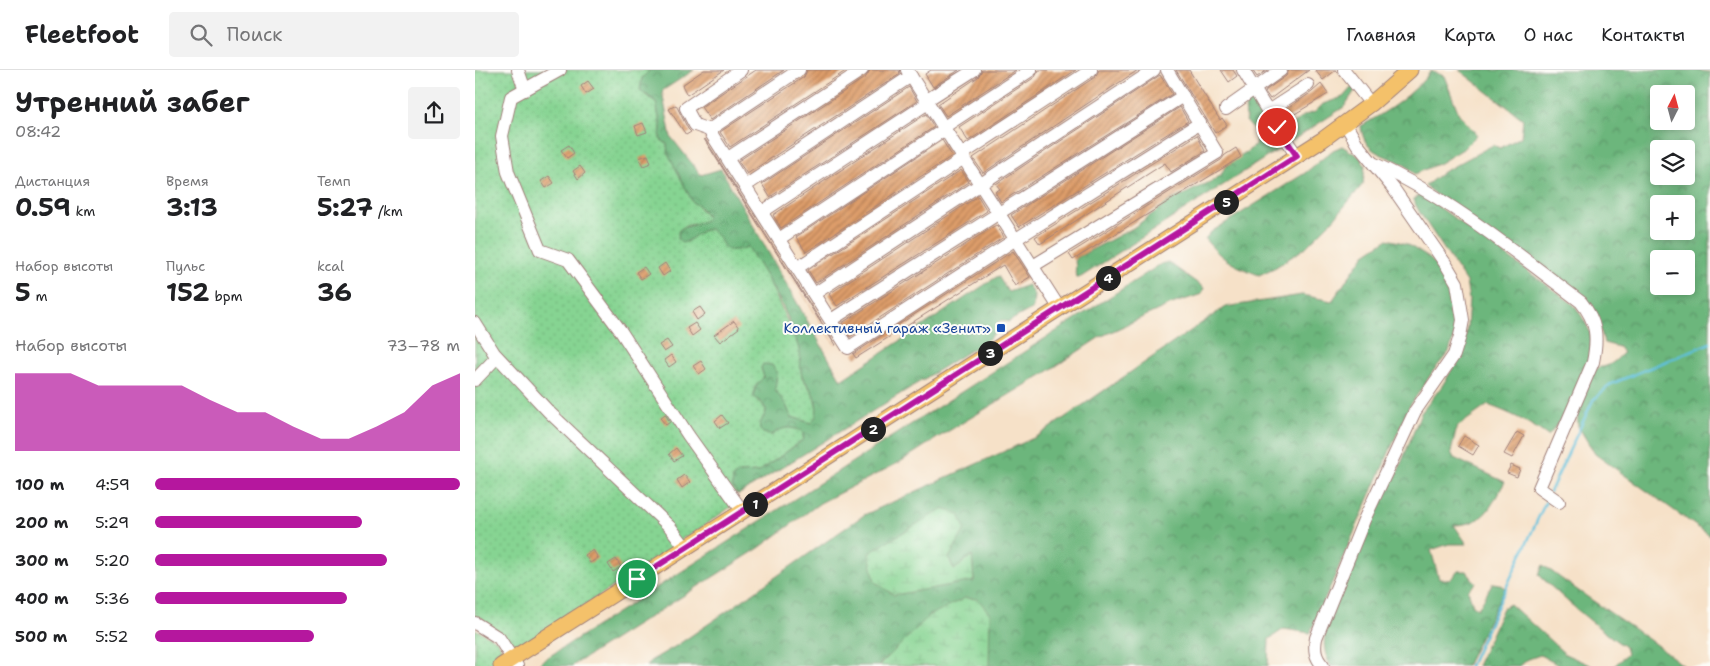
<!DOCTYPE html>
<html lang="ru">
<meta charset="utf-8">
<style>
body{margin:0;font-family:"Shantell Sans",sans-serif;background:#f2f2f2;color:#202124;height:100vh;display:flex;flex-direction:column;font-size:19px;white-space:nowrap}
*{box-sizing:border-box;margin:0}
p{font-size:16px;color:#757577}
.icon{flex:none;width:28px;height:28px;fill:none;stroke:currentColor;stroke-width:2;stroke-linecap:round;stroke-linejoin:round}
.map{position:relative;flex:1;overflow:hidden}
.sheet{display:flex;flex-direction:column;background:#fff;width:475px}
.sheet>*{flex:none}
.needle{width:32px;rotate:6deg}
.fabs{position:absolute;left:1175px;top:15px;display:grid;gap:10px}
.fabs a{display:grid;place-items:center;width:45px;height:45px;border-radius:5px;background:#fff;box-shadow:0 2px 8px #0003;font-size:25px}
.pin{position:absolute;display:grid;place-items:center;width:42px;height:42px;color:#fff;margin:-21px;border:2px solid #fff;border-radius:50%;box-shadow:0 1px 5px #0007}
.km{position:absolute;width:25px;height:25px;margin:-12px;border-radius:50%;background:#222;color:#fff;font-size:14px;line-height:25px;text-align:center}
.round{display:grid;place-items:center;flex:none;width:52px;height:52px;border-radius:5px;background:#f2f2f2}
.summary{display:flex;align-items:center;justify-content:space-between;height:85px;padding:0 15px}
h1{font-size:28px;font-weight:700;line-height:38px}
.figures{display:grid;grid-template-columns:repeat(3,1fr);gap:8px;height:85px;padding:5px 15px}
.figures div{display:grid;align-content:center}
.figures b{font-size:25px;font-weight:700}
.figures small{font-size:14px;font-weight:400}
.figures p{font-size:14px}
.chart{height:140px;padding:10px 15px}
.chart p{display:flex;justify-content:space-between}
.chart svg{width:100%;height:90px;margin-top:5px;fill:#b5179e;opacity:.7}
ul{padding:0 15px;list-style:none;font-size:16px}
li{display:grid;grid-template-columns:80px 60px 1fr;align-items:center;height:38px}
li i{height:12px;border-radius:6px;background:#b5179e}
header{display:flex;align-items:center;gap:30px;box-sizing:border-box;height:70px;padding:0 25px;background:#fff;border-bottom:1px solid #e0e0e0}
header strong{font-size:24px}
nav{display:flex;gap:28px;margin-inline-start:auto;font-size:18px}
.search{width:350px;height:45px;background:#f2f2f2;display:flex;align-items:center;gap:12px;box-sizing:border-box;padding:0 18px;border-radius:5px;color:#757577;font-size:19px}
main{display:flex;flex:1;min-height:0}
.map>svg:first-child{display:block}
.grass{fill:url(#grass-dots);stroke:#687a5e}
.forest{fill:url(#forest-crowns);stroke:#5b6a54;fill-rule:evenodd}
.wetland{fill:url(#wetland-marsh);stroke:#687a5e}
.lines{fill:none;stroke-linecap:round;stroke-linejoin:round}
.stream{stroke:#5ec0dc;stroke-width:2.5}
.building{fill:url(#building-hatch)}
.minor-casing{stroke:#a0807a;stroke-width:14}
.major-casing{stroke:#a0807a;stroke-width:17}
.minor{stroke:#fff;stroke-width:12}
.major{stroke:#f4c16b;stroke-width:15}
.route-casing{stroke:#fff;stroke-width:10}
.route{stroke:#b5179e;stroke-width:6}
.transit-dot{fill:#1a4fb4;stroke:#fdfcf7;stroke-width:2}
.labels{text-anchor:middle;stroke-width:4;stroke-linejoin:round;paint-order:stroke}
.transit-label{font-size:14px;fill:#164399;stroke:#fdfcf7;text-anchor:end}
</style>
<header>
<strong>Fleetfoot</strong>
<div class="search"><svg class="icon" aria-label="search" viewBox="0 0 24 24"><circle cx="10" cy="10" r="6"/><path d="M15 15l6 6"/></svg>Поиск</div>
<nav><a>Главная</a><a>Карта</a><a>О нас</a><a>Контакты</a></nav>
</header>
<main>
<section class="sheet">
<div class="summary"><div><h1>Утренний забег</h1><p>08:42</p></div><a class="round"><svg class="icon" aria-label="share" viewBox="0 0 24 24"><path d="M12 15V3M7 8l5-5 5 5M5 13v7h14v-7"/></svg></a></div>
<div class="figures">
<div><p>Дистанция</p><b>0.59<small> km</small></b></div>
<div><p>Время</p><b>3:13</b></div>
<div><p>Темп</p><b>5:27<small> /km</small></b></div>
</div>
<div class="figures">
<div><p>Набор высоты</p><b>5<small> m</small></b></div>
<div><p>Пульс</p><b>152<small> bpm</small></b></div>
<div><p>kcal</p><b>36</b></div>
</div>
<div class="chart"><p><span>Набор высоты</span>73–78 m</p>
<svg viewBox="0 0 160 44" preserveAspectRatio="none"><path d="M0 44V6L10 6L20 6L30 12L40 12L50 12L60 12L70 19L80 25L90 25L100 32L110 38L120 38L130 32L140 25L150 12L160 6V44z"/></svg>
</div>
<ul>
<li><b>100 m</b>4:59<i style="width:100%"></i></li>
<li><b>200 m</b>5:29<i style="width:68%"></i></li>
<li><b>300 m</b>5:20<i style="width:76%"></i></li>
<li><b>400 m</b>5:36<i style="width:63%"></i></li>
<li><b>500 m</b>5:52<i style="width:52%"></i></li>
</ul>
</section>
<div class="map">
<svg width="1235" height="596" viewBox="0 0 1235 596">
<defs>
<pattern id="grass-dots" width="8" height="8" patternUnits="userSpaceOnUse" patternTransform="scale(1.25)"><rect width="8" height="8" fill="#86d492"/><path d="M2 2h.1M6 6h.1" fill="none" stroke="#75b67e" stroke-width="1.8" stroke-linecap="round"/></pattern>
<pattern id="forest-crowns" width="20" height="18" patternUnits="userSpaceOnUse" patternTransform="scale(1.25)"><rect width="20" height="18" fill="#6cb67c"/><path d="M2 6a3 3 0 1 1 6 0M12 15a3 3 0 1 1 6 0" fill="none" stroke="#5b9366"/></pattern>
<pattern id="wetland-marsh" width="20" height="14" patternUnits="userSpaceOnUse" patternTransform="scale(1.25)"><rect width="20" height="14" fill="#86d492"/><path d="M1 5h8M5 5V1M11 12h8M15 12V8" fill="none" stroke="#75b67e"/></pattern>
<pattern id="building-hatch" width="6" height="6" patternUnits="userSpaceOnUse" patternTransform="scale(1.25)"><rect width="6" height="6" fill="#dd9d6a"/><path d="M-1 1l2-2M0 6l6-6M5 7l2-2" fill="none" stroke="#b57f57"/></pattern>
</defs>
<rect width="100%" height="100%" fill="#fdfcf7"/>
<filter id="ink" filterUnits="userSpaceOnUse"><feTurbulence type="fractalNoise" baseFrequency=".02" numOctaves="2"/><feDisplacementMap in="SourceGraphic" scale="10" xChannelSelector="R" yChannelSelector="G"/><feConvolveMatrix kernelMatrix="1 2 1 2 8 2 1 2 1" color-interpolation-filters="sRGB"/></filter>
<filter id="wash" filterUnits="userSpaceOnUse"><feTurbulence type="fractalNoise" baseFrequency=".0096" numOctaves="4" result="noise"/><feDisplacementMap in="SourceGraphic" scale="20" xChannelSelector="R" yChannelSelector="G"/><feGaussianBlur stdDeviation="1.12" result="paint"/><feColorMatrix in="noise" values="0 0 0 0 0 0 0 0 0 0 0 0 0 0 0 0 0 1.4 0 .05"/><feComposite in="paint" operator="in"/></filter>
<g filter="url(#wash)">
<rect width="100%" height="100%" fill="#f6e1c8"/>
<!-- grass -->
<g class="grass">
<path d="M0,0H175L167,8L169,24L181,32L186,58L185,69L192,74C195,91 219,136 233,147C225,158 207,150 203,165L211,172L226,161L235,159L273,176L295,213L323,275L325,284L327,307L338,323L342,338V347L336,353L316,347C313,343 314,340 311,336C304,323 296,324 302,307L286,298L289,307L280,317L279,327L289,336L291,340L285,360L288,363L297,365C307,356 314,356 327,361L329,369L284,402L265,403L257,436L214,466L209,467L204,474L48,575H42L5,547L0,546Z"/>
<path d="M0,559L23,571L30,587L15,596H0Z"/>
</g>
<!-- forest -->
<g class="forest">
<path d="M175,0H219L187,21L196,67L226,105L246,99L366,310L523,206L533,222L553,215L559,225L558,238L533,252L526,250L522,254V261L515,268L263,425L257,416L258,407L265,403L284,402L329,369L327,361C315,356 307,357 297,365L288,363L285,360C282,350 296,344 289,336C287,332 282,330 279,327C279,316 282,314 289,307L286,298L288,294L297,295L302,302L300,320L311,335L316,347L336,353C346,345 341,328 335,318C333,314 329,310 327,306C324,297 327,288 324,279C314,242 293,209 273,177C241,187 254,172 235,159C222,160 218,171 207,173L203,169L204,160C213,154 226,156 233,147L223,135L218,133L193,83L192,74L185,69L186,58L181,32L165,20L167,8Z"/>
<path d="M984,0H1219L1235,2V466L1120,384L1103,356L1102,340L1119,300C1124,296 1126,298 1131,296C1138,294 1143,288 1148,283L1144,277L1129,273L1123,249L950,116L968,102L1018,75L1025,78L1046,67L1048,49ZM1184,24H1211V51H1184ZM1184,79H1211V106H1184ZM1184,134H1211V161H1184ZM1184,189H1211V216H1184Z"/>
<path d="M956,1L969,6L984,44L1002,65L988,79L965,93L940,104C936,101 932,96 928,94C907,83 889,84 886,56C913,41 937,26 956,1Z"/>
<path d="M878,16L881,19L869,37L606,207H601C599,202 602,197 600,191L603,187L658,158L695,131L739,110L746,105L750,97L756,91L773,81L780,75L781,66L777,58L771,51L770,34L773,31L781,30C785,44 793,56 805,63L830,45L840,42L848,34L868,27Z"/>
<path d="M867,76L885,87L890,96L888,114L858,150L830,178L801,197L784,205C758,195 748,191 730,169L736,162L830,103L858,80Z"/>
<path d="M946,124L1098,234C1105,244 1115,256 1116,269C1118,293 1090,349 1073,366C1054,352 1035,343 1013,335L982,357L976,382L979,388L1030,412C1015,436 1012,454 979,455L992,474H974L956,480L964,509L975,510L983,501H991L1001,513L993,521L998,535L1003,539L1018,513L1024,514L1030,518L991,596H856C847,581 848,568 853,552L909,424L922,404L946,343L967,316L987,283L992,258L994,230L991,212L945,143L938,130Z"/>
<path d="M913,169L932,174L954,188L968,201L976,218L982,238L981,260L974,282L959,300L934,337L835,563L809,559L794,569L793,596H514L513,594L406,592L404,596H172L175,591L201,576L248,544L389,445L563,366L750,237L827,225L857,231L890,184ZM497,486L499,511L400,512L474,488L479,500Z"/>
<path d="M693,192L729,218L727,224L694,235L625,267L572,302L467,365L425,392L345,433L284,478L97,596H62L67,591L686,194Z"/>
<path d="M1068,495C1114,530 1164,560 1209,596H1139L1152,584L1150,577C1119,555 1091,531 1064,505Z"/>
<path d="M1035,534L1090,584L1117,596H1085L1065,585L1051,590L1044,596H1002L1028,538Z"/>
</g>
<!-- wetland -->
<g class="wetland">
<path d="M467,439L484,444L490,459L474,488L479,500L497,485L499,511L419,525L400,512L394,483Z"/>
<path d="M490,528L503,529L515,544L514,596H404L455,545Z"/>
</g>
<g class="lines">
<!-- stream -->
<g class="stream">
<path d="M1075,422L1118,330L1136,314L1235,273"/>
<path d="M995,596L1072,429"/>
</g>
</g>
<g id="blocks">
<!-- building -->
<g class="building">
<path d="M229,0H249L212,25L207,15Z"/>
<path d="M281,0H309L235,50L226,37Z"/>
<path d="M332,0H372L255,77L245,62L329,7Z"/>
<path d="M395,0H424L425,4L272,104L263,91L391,7Z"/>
<path d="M456,0H484L458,17L450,4Z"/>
<path d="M507,0H541L471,46L463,34L503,7Z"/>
<path d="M564,0H601L493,71L484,57L560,7Z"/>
<path d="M624,0H663L508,103L498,88L620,7Z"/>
<path d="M701,0H714L745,50L747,48L752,55L740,63Z"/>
<path d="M746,0H758L762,6L754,12Z"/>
<path d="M777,0H792L782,7Z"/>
<path d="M814,0H834L795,29L790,22L791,20L811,6Z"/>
<path d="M840,0H861L848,10Z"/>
<path d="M685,5L697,24L526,132L520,122L525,119L521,114Z"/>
<path d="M113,11L119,19L111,24L106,16Z"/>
<path d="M846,14L853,24L808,51L804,44L837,22Z"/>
<path d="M434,17L442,31L295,127L287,114Z"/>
<path d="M201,35L213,59L216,62L211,65L194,39Z"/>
<path d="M705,37L713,51L544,157L536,145Z"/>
<path d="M451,44L459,57L306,158L298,145Z"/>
<path d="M168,53L172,62L163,65L160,56Z"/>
<path d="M722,65L730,81L696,102L690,93L565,174L560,167Z"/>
<path d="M229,69H230L361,275H360Z"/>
<path d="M467,70L477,86L331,182L321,167Z"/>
<path d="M94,75L99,83L92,88L86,80Z"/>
<path d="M761,78L766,87L598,190L594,184L746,90L750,85Z"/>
<path d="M173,85L176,93L168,96L164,88Z"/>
<path d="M105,96L110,103L103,109L98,101Z"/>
<path d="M486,100L494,112L341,213L333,200Z"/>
<path d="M74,106L79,113L71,118L66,111Z"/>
<path d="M503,126L512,141L362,236L354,224Z"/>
<path d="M521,155L529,167L375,267L367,253Z"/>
<path d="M538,181L555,207L540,216L528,195L381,288L378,284Z"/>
<path d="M190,193L195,201L188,206L183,198Z"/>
<path d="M169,197L174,204L166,209L161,202Z"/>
<path d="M225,237L230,244L222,250L217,242Z"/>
<path d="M259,251L264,258L245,272L239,265Z"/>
<path d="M220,253L225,260L217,266L212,258Z"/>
<path d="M192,270L197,277L189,282L184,275Z"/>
<path d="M196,285L201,292L194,297L189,290Z"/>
<path d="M226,291L231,299L224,304L218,296Z"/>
<path d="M190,344L195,352L191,355L185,348Z"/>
<path d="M247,345L253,353L245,358L240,351Z"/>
<path d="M1042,362L1049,366L1037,388L1029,384Z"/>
<path d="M989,366L1004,375L998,385L983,376Z"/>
<path d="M201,378L207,386L199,391L194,384Z"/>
<path d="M1036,395L1045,399L1042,407L1032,403Z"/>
<path d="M209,405L215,412L207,418L202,410Z"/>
<path d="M118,480L123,488L115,493L110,485Z"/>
<path d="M141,489L146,497L138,502L133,494Z"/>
</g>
</g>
</g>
<g filter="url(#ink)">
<use href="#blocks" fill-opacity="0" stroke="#a0807a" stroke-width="1"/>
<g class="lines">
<defs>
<g id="minor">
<path d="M43,0L50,20"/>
<path d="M85,0L36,27L27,66L33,102L65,180L93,190L145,260L213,365L268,442"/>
<path d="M266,0L211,38L220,55L234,60L373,278L541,169L725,53"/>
<path d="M432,0L585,239"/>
<path d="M768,0L802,57L822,86"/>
<path d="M869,0L896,34"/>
<path d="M452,30L499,0"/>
<path d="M751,39L806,0"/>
<path d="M793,41L833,15"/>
<path d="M469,57L556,0"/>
<path d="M234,60L324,0"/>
<path d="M486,85L616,0"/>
<path d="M253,88L387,0"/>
<path d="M900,94C976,129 1040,182 1106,232C1122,252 1123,267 1118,292L1064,418L1084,432"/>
<path d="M270,116L436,6"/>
<path d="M287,142L453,33"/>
<path d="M304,169L470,59"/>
<path d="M558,196L742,83L692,0"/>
<path d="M322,198L489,88"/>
<path d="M339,224L679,0"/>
<path d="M356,250L708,26"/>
<path d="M0,253L19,283L74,342L195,457L211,478"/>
<path d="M0,310L22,287"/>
<path d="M0,553L24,568L42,596"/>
<path d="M848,596C840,587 839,580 841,568L889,450L940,341L979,285L985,266L988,250L982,213L972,196L918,118L882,74L870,53"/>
</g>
<path id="major" d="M26,596L847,70L896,34L935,0"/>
</defs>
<!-- minor casing -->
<use href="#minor" class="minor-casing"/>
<!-- major casing -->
<use href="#major" class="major-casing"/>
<!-- minor -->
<use href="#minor" class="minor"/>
<!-- major -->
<use href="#major" class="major"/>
</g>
</g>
<g class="lines" filter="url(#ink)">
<defs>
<path id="route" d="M162,509L822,86L802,57"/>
</defs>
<!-- route casing -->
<use href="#route" class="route-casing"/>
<!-- route -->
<use href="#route" class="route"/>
</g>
<!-- markers -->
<rect class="transit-dot" x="521" y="253" width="10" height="10" rx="2.5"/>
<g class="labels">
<!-- transit labels -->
<g class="transit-label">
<text x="516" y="263">Коллективный гараж «Зенит»</text>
</g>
</g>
</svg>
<div class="fabs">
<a><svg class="needle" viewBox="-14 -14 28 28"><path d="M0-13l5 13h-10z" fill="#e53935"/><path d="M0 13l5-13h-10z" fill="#757577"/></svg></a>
<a><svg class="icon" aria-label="layers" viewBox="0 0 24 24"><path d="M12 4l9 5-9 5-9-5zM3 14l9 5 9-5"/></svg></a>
<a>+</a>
<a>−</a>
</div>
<div class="pin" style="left:162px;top:509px;background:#1e9e55"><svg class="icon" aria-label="arrive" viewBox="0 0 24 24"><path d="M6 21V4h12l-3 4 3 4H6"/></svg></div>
<div class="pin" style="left:802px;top:57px;background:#d93025"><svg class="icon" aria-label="check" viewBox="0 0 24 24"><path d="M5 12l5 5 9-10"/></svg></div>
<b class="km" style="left:280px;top:434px">1</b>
<b class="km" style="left:398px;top:359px">2</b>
<b class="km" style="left:515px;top:283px">3</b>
<b class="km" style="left:633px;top:208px">4</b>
<b class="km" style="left:751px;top:132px">5</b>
</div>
</main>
